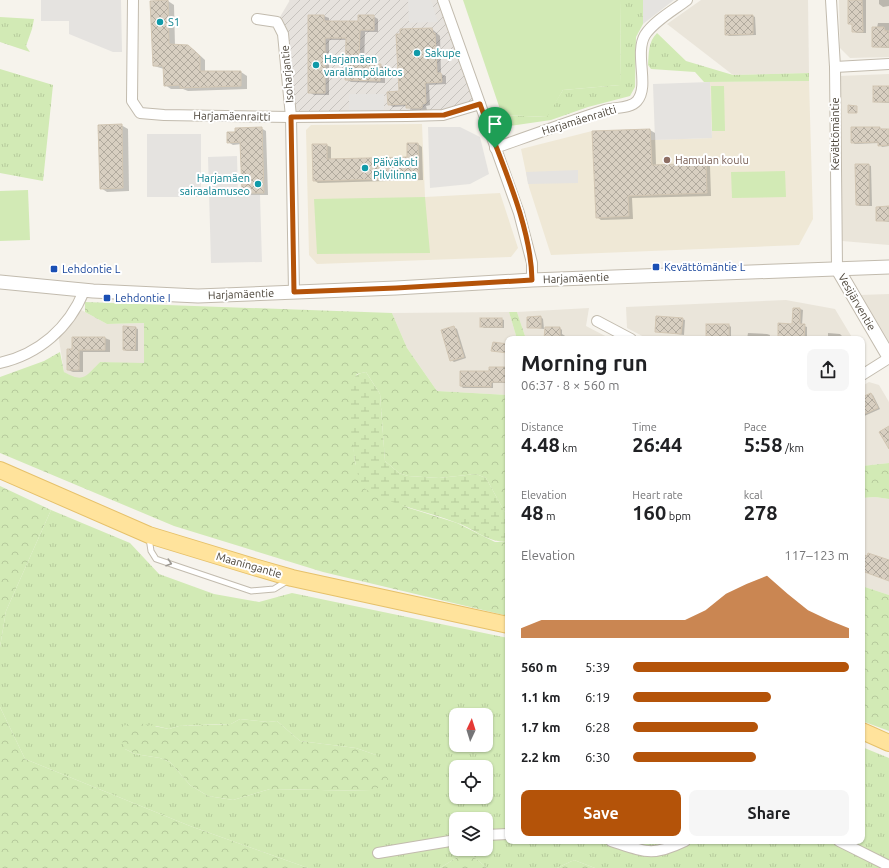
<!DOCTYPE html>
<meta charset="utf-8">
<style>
body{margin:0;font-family:Ubuntu,sans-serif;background:#f6f6f6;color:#202124;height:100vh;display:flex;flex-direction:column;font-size:15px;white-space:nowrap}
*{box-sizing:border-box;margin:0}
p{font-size:13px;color:#757577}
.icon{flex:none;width:22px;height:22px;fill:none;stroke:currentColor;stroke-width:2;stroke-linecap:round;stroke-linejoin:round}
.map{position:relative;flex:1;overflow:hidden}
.panel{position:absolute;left:505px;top:336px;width:360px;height:508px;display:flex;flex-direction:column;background:#fff;border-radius:8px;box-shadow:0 1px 3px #0004}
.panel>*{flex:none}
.needle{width:26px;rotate:4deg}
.controls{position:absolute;left:449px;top:708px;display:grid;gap:8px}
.controls a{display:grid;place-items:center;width:44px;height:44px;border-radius:8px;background:#fff;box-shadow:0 1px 3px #0004;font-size:20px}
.pin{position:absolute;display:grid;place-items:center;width:34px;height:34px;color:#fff;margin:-41px -17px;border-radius:50% 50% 50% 0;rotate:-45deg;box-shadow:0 0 4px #0007}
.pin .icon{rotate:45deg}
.round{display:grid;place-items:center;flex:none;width:42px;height:42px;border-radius:8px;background:#f6f6f6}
.headline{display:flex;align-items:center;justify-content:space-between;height:68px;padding:0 16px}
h1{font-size:22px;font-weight:700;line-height:30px}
.stats{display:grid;grid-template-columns:repeat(3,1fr);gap:6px;height:68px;padding:4px 16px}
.stats div{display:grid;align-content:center}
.stats b{font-size:20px;font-weight:700}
.stats small{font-size:11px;font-weight:400}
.stats p{font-size:11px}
.chart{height:112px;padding:8px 16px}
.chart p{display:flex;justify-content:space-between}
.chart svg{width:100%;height:72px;margin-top:4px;fill:#b45309;opacity:.7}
.action{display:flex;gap:8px;margin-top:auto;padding:8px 16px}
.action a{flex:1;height:46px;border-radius:8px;background:#b45309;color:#fff;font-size:16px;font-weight:700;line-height:46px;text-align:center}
.action a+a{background:#f6f6f6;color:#202124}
ul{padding:0 16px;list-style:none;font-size:13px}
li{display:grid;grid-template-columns:64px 48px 1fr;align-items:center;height:30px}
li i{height:10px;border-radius:5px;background:#b45309}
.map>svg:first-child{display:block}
.residential{fill:#eae5da}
.industrial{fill:url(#industrial-furrows)}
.education{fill:#efe8d6}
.grass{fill:url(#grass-tufts);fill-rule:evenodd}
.forest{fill:url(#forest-crowns)}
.wetland{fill:url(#wetland-marsh)}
.green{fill:#d2eab5}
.parking{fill:#e5e3e0}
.shadow{fill:#0003}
.building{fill:url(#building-cross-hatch);stroke:#d3c7b4}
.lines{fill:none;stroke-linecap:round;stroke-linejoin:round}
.service-casing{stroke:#c2bbae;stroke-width:7}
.minor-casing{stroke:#c2bbae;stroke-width:12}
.tertiary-casing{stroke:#c2bbae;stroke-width:15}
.primary-casing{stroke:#e6c16a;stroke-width:18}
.service{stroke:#fff;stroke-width:5}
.minor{stroke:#fff;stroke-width:10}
.tertiary{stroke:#fff;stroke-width:13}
.primary{stroke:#ffe39c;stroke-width:16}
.oneway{stroke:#9c9892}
.route-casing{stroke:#fff;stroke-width:8}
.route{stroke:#b45309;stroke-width:5}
.culture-dot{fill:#0f9aa8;stroke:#fff;stroke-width:1.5}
.education-dot{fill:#8d6e63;stroke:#fff;stroke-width:1.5}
.transit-dot{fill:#1a4fb4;stroke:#fff;stroke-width:1.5}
.labels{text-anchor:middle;stroke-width:4;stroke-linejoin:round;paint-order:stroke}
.culture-label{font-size:11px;fill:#0d838f;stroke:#fff;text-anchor:start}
.street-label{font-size:11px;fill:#4b4439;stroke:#fff}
.education-label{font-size:11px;fill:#785e54;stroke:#fff;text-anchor:start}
.transit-label{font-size:11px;fill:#164399;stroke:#fff;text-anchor:start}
</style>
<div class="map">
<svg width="889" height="868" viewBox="0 0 889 868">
<defs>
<pattern id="industrial-furrows" width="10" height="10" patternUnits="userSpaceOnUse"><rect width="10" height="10" fill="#e6e2dd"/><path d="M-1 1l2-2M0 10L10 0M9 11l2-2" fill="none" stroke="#c7c3be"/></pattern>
<pattern id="grass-tufts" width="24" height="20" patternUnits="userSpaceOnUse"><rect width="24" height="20" fill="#d2eab5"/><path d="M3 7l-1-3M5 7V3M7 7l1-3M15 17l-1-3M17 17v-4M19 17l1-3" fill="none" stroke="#b6ca9c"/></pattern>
<pattern id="forest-crowns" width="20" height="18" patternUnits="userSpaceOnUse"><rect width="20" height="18" fill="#d2eab5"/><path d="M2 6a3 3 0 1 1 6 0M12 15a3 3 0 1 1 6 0" fill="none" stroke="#b6ca9c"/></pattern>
<pattern id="wetland-marsh" width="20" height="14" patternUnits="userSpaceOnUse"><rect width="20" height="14" fill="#d2eab5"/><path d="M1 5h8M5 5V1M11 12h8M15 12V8" fill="none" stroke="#b6ca9c"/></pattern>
<pattern id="building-cross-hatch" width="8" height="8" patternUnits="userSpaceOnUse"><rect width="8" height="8" fill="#d8cfc1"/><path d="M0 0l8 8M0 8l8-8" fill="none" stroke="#b1aa9e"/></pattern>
</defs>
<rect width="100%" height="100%" fill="#f6f3ec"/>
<!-- residential -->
<g class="residential">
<path d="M701,0H808L809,73L733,75L667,24Z"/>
<path d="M839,0H889V57L850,58L840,48Z"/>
<path d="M889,74V245L842,241L839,76Z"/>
<path d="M889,294V343L860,295Z"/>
<path d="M786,300L835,309L853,339H648L627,328L626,307Z"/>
<path d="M72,305L107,324L144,323V364L100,362L86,377L76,379L64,372L58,333Z"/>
<path d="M589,308L586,326L611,339H526L517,312Z"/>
<path d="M509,312L517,339H508V395L437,391L407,348L392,313Z"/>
<path d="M869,382L879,385L889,402V463L862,466V386Z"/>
<path d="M875,497L889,499V595L862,586V498Z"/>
</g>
<!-- industrial -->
<path class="industrial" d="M290,0H443L480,104L443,115L291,117L277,22Z"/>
<!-- education -->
<g class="education">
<path d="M809,81L813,219L799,245L551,255L529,187L521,149L592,131L650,129L651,140L712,138L710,82Z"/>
<path d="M422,124L425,197L500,193L518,248L511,257L317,264L309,255L306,130L311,125Z"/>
</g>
<!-- grass -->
<g class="grass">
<path d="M621,0H643V24L636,37L635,87L630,96L588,107L551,120L502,127L497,117L502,115L546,117L563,90L620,85Z"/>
<path d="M0,17L34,19L32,29L26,46L30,52L0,42Z"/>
<path d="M657,33L686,61L733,75L809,73V81L704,82L695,72L651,69L648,65C649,53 648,42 657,33Z"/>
<path d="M0,69L53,85L43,181L0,173Z"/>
<path d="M51,510L130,543L159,574L214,594L259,602L292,593L508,638V841H862V747L889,758V868H595L574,860L557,868H487L467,851L440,868H308L190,826L25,759L0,707V647L6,611ZM456,715H486V745H456ZM240,719L268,722L277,721L300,741L356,748L376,755L371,791L270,789L233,800L208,796L190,785L170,762L160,758L135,754L125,749L156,726L169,729L179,726L222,724H231ZM456,767H486V797H456ZM456,819H486V849H456Z"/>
</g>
<!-- forest -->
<g class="forest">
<path d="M85,302L392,313L407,348L437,391L508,395V518L486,478L476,474L439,478L408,476L399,473L385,461L380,394L366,372L357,374L351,383L350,410L355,463L366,489L409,508L457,523L495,542H508V616L323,572L174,526L0,453V377L44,361L60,352L64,372C84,383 85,377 100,362L144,363V323L107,324L85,312Z"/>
<path d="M509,312H517L526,339H517Z"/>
<path d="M889,463V499L875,497L862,498V466Z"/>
<path d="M0,486L51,510L6,611L0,647Z"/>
<path d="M862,586L889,595V731L862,721Z"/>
<path d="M0,707L25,759L190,826L308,868H0Z"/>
<path d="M240,719L268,722L277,721L300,741L356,748L376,755L390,783L371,791L270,789L233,800L208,796L190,785L170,762L160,758L135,754L125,749L121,738L123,726L134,722L169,729L179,726L231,724Z"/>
<path d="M467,851L487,868H440Z"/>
<path d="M574,860L595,868H557Z"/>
</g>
<!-- wetland -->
<path class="wetland" d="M366,372L380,394L385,461L399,473L408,476L439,478L476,474L486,478L507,516L508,542C486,542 477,530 457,523C428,511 395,507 367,490C361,486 359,478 357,472C354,456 345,395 351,382C355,375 359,373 366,372Z"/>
<!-- green -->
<g class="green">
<path d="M463,0H621L620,85L563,90L547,117L502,115Z"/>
<path d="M711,86H724L725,131H712Z"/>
<path d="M785,171L786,197L732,198L731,172Z"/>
<path d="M28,190L30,240L0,241V191Z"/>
<path d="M425,197L430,253L317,254L314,199Z"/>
</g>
<!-- parking -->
<g class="parking">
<path d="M41,0H121L122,52H113L69,34V21H41Z"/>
<path d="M408,0H431L438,22L409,23Z"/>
<path d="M643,0H674L643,24Z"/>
<path d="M710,82L712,138L655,140L653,84Z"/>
<rect x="349" y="94" width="35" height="17"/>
<path d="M428,127H460L480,137L489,174L470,184L430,188Z"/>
<rect x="147" y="134" width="54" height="63"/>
<path d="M237,156L238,195H260L262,262L211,263L208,157Z"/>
<path d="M578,170V183L528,184L526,172Z"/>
</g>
<!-- shadow -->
<g class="shadow">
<path d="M849,0H866V33H857L853,31V26L849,23Z"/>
<path d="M879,0H889V6L883,7L879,4Z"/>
<path d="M168,1L174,5L175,46H188L194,50L205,60V72H241L247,76V89L188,91L183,89H171L165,85L164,69L154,66Z"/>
<path d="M309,16H324L329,18V22H359L373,16L378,19V32H365L364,65H380L385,68V83L351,82L346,79L347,40H329V95H314L309,92Z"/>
<path d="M753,16L755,17L756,35L729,36L726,34Z"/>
<path d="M878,23H889V48L873,47Z"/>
<path d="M432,29L440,36L441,74L446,76V84L429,85L430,105L426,106L427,110H412L407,106L393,107L389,104L400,92Z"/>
<path d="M889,87V103L874,102Z"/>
<path d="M121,125L128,129L129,191L107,192L101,188Z"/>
<path d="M261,128L266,131L268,195H247L243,193L241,144L233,145L228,142Z"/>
<path d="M852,128L889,129V146L882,147L879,143L855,144L852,142Z"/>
<path d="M650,130L655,133L656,165L706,164L710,166L711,196L632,198L633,219L601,220L597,217L593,132Z"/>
<path d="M418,144L422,147L423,180L318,183L314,180L326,145L331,147V159L408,158Z"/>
<path d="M868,165L871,166L872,206H860L857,205Z"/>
<path d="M889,207V222L877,220Z"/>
<path d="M800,309L803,310L802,325L807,327V339H780L793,325Z"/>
<path d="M541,317L543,319L544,329L528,327Z"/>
<path d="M501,319L504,320V328H484L481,326Z"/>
<path d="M682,319L685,320L684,335L656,331Z"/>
<path d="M729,325L731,327V339H707Z"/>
<path d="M454,327L457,329L466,358L454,362L451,360Z"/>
<path d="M135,328L138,329V351H127L124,350Z"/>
<path d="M560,328L562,330V334L570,339H545Z"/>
<path d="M748,333L767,334L770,335L769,339H747Z"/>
<path d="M828,333L840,334L845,339H823V337H828Z"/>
<path d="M73,338H105L110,340V352H83V372H73L68,370L73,350Z"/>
<path d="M682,338H689L691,339H682Z"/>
<path d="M508,368V383H493V388H463L461,386L490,372Z"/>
<path d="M871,394L873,395L880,409L862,417V398Z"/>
</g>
<!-- building -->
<g class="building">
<path d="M168,0L169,44L188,45L200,56V71H241V86L180,88V85L164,86L163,66H153L150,1Z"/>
<path d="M848,0H862L863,32H852V24H848Z"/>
<path d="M308,15H324V21H358V15H374V30H360L359,64H381L380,81L345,80L346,38H325V93H308Z"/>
<path d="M725,15H753V34L725,35Z"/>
<path d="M872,27H884L885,31H889V47H872Z"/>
<path d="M432,28L433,33H435L437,73H441L442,82L425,83L426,103L422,104V108H406V104L388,105L387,92L399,91L396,34H400V29Z"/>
<rect x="873" y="86" width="16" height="16"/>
<path d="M848,105L857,106V113H848Z"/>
<path d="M122,124L123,188L100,189L98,125Z"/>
<path d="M262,127L264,193H242L240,142L227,143V132H235V128Z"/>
<path d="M851,127H880V129H889V145L878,146V142L851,143Z"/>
<path d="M650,129L652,165L706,163L707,193L628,196L629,216L596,218L592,131Z"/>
<path d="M407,143H418L419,178L313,181L312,144H327V159L407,157Z"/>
<path d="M855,164H869V205H856Z"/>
<path d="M889,206V221H876V207Z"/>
<path d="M793,308H800V324H805L804,339H778V323L792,324Z"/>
<path d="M541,316V328H527V317Z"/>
<path d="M656,316L683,318L681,334L655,332Z"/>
<rect x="480" y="318" width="22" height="9"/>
<rect x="706" y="324" width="23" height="15"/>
<path d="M123,326L136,327L135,350H123Z"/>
<path d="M454,326L464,357L450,361L441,330Z"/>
<path d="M545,327H560V339H544Z"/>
<path d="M72,337H105V350H79V370H67V349H72Z"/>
<path d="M493,342L508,344V353L491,351Z"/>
<path d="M489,367H508V382H491V387L460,386V371H489Z"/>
<path d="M871,393L878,408L862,415V397Z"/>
<path d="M889,426V449L879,432Z"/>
<path d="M868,553L889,560V581L862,571V554L867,556Z"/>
</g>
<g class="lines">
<defs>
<path id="service" d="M149,538L151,551L156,559L251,591L274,589L287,581"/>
<g id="minor">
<path d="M133,0L132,101L140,113L164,115L291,117L407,116L443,115L480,104"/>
<path d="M443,0L519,213L532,263V280"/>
<path d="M831,0L835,67L837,268"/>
<path d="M257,19L277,22L283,34L291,117L294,292"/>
<path d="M835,67L889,64"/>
<path d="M495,148C532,135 568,122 605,110C615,107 630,109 637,101C650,86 634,54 645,35C654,21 674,10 687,0"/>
<path d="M597,321L631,339"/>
<path d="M0,363C39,354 69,328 84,291"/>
<path d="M862,375L889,358"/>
<path d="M486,835L508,834"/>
<path d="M611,841C645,852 652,857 685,841"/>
<path d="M839,841L889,866"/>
<path d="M378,853L456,840"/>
</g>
<g id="tertiary">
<path d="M837,268L889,357"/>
<path d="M0,282L93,291L198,296L396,288L532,280L889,267"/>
</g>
<g id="primary">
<path d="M0,470L149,535L254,567L292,578L508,625"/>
<path d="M862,731L889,743"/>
</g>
</defs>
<!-- service casing -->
<use href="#service" class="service-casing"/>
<!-- minor casing -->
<use href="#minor" class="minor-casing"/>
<!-- tertiary casing -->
<use href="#tertiary" class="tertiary-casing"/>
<!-- primary casing -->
<use href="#primary" class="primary-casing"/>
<!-- service -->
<use href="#service" class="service"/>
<!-- minor -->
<use href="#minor" class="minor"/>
<!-- tertiary -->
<use href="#tertiary" class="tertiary"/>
<!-- primary -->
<use href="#primary" class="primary"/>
</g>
<!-- one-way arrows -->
<defs><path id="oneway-chevron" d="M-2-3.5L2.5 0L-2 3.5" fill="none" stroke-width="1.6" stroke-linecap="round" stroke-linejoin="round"/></defs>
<use class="oneway" href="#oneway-chevron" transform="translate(169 563) rotate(18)"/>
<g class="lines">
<defs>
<path id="route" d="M480,104C499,158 531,223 532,280L396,288L294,292L291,117L444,115Z"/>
</defs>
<!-- route casing -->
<use href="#route" class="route-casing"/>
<!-- route -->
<use href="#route" class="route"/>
</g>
<!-- markers -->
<g class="culture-dot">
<circle cx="160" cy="22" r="4"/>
<circle cx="417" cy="53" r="4"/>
<circle cx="316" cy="65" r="4"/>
<circle cx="365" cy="168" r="4"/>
<circle cx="258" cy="184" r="4"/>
</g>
<circle class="education-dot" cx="667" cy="160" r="4"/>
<g class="transit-dot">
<rect x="652" y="263" width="8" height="8" rx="2"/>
<rect x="50" y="265" width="8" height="8" rx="2"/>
<rect x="103" y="294" width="8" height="8" rx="2"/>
</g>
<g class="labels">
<!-- culture labels -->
<g class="culture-label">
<text x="168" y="26">S1</text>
<text x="425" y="57">Sakupe</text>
<text x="324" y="63">Harjamäen<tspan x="324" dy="13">varalämpölaitos</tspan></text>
<text x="373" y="166">Päiväkoti<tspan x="373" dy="13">Pilvilinna</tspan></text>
<text x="250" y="182" text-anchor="end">Harjamäen<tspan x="250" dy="13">sairaalamuseo</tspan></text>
</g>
<!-- street labels -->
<g class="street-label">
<text transform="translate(287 74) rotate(-95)" y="4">Isoharjantie</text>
<text transform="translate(232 116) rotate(1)" y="4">Harjamäenraitti</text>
<text transform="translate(579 120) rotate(-17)" y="4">Harjamäenraitti</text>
<text transform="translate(835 134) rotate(-90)" y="4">Kevättömäntie</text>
<text transform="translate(576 278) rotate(-2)" y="4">Harjamäentie</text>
<text transform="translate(241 294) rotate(-2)" y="4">Harjamäentie</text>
<text transform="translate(857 302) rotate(60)" y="4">Vesijärventie</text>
<text transform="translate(249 565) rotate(16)" y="4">Maaningantie</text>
</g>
<!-- education labels -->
<g class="education-label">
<text x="675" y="164">Hamulan koulu</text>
</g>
<!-- transit labels -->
<g class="transit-label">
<text x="664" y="271">Kevättömäntie L</text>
<text x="62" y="273">Lehdontie L</text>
<text x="115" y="302">Lehdontie I</text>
</g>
</g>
</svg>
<div class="controls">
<a><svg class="needle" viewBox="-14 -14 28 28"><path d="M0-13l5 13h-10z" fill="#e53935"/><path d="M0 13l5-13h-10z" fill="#757577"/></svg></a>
<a><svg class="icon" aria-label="locate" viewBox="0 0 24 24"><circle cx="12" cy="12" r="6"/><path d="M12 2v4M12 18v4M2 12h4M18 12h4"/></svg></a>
<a><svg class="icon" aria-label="layers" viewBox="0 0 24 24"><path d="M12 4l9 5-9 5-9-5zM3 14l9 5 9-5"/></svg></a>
</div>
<div class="pin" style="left:495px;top:148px;background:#1e9e55"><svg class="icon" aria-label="arrive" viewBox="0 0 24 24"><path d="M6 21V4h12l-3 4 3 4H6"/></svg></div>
<section class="panel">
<div class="headline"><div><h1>Morning run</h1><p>06:37 · 8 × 560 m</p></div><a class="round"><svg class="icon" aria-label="share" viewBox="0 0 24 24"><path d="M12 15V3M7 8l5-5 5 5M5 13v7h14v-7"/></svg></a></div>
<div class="stats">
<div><p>Distance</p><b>4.48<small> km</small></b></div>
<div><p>Time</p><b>26:44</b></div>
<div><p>Pace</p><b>5:58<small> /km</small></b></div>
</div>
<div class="stats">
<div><p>Elevation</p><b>48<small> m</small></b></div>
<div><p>Heart rate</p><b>160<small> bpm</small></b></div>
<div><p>kcal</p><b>278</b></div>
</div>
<div class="chart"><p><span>Elevation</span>117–123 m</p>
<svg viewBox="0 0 160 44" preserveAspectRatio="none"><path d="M0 44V38L10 33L20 33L30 33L40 33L50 33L60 33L70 33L80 33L90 27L100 17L110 11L120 6L130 17L140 27L150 33L160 38V44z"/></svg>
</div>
<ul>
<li><b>560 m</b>5:39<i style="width:100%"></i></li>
<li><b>1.1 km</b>6:19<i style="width:64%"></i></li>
<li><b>1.7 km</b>6:28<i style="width:58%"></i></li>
<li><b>2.2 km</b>6:30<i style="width:57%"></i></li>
</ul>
<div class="action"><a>Save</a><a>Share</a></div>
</section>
</div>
